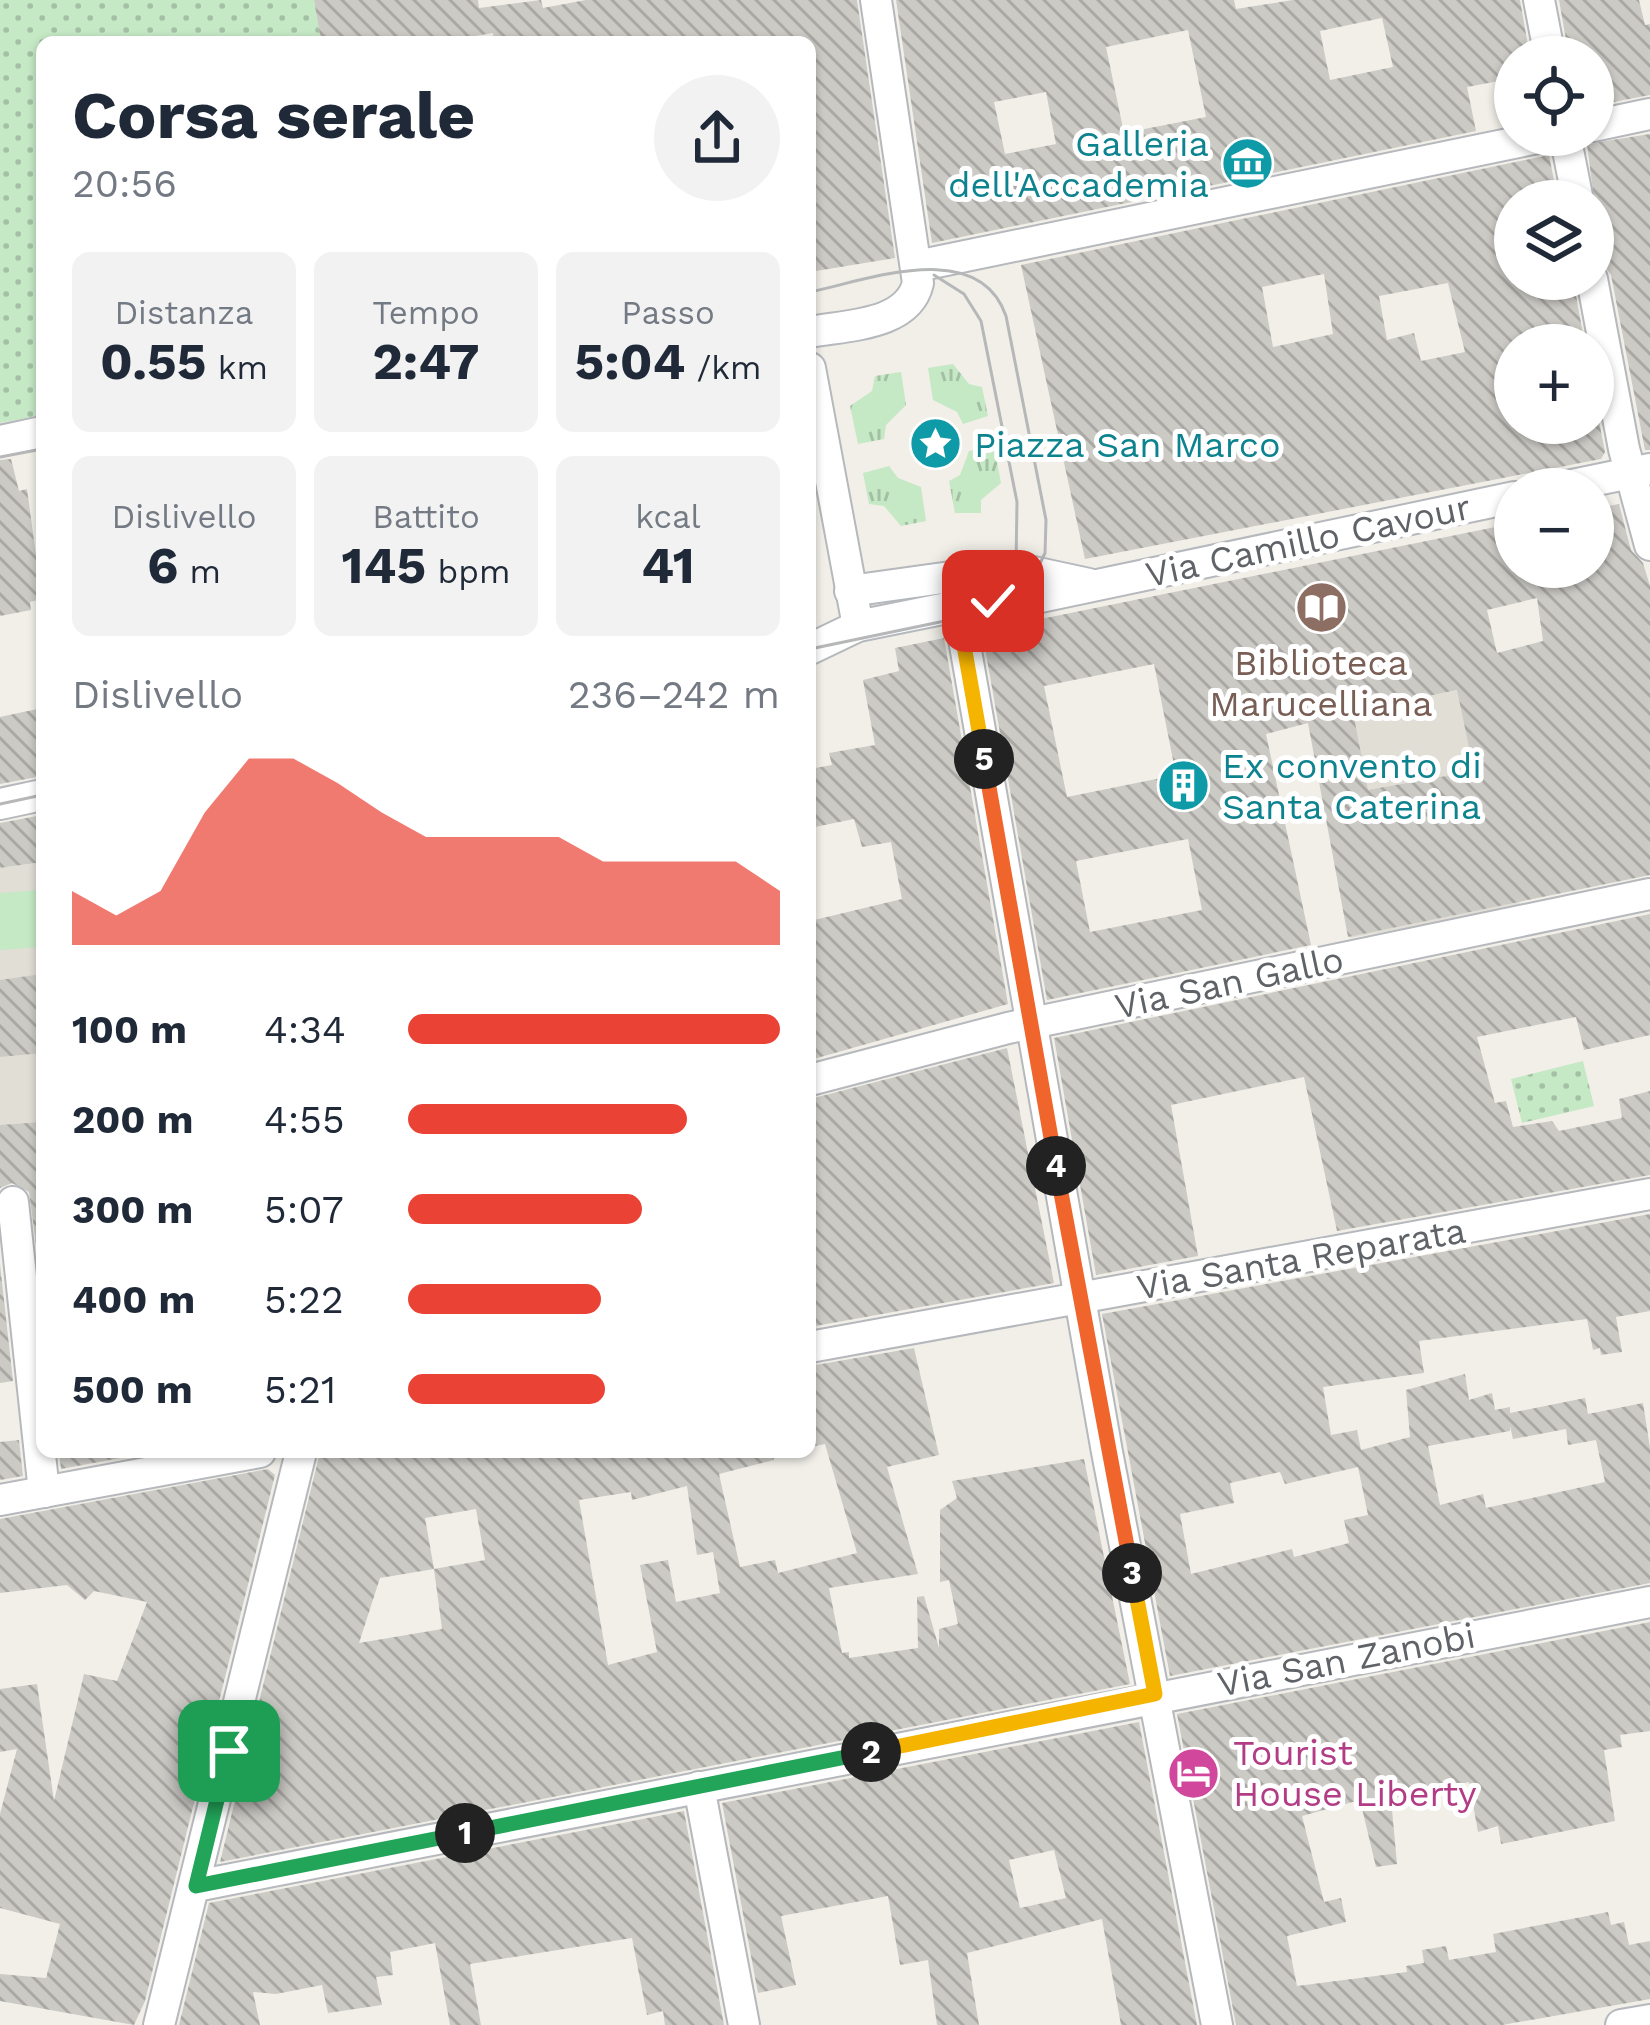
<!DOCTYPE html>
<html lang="it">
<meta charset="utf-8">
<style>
body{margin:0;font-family:"Work Sans",sans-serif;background:#f2f2f3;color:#1f2937;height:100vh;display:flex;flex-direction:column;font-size:45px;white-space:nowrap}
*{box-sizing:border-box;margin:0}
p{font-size:39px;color:#747a83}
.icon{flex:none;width:66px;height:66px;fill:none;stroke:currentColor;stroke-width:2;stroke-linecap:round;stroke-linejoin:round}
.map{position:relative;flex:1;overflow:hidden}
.drawer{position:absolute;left:36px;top:36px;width:780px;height:1422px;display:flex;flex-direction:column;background:#fff;border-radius:18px;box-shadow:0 3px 9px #0004}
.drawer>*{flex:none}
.tools{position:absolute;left:1494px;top:36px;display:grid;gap:24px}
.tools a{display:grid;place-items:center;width:120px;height:120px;border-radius:50%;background:#fff;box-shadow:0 3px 9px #0004;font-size:60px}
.pin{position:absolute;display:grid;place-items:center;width:102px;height:102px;color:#fff;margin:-51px;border-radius:24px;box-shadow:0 6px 18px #0006}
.km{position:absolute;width:60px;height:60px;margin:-30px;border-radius:50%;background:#222;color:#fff;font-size:33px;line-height:60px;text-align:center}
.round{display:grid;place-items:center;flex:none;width:126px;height:126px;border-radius:63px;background:#f2f2f3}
.head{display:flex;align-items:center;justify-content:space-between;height:204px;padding:0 36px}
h1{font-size:66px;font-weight:700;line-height:90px}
.figures{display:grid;grid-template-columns:repeat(3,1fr);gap:18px;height:204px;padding:12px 36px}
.figures div{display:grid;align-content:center;border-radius:18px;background:#f2f2f3;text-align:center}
.figures b{font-size:51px;font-weight:700}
.figures small{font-size:33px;font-weight:400}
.figures p{font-size:33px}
.chart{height:336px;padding:24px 36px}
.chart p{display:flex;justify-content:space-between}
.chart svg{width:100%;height:216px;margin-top:12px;fill:#ea4335;opacity:.7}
ul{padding:0 36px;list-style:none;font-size:39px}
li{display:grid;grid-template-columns:192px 144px 1fr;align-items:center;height:90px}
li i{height:30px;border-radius:15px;background:#ea4335}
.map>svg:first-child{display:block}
.education{fill:#e1ded6}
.grass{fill:url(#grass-tufts)}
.garden{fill:url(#garden-dots)}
.pitch{fill:#c5e8c5}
.building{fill:url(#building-back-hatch);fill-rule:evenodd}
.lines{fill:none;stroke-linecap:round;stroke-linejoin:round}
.street-casing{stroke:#b5b8bc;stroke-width:34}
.street{stroke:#fff;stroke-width:30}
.tram{stroke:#b6b7b8;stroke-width:3}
.split-1-casing{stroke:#fff;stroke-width:24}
.split-2-casing{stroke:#fff;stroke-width:24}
.split-3-casing{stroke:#fff;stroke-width:24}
.split-4-casing{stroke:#fff;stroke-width:24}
.split-5-casing{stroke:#fff;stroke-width:24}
.split-6-casing{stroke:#fff;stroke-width:24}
.split-1{stroke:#22a559;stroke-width:15}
.split-2{stroke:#22a559;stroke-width:15}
.split-3{stroke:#f5b400;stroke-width:15}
.split-4{stroke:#f0652b;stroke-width:15}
.split-5{stroke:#f0652b;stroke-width:15}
.split-6{stroke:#f5b400;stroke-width:15}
.labels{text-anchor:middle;stroke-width:10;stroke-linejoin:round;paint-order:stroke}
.culture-label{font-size:36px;fill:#0d838f;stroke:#fff;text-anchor:start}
.street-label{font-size:36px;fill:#5f6368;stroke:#fff}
.education-label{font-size:36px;fill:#785e54;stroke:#fff}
.hotel-label{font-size:36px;fill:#b23c85;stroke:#fff;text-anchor:start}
</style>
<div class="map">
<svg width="1650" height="2025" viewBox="0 0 1650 2025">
<defs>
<pattern id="grass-tufts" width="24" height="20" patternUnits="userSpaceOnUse" patternTransform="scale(3)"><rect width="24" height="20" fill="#c5e8c5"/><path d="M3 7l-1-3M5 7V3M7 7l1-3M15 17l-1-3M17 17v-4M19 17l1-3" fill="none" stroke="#a3c0a4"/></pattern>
<pattern id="garden-dots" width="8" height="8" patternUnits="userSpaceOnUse" patternTransform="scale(3)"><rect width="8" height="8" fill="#c5e8c5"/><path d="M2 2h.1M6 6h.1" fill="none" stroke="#a3c0a4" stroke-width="1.8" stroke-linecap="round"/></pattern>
<pattern id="building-back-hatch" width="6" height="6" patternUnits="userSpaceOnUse" patternTransform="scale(3)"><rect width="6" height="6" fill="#cccac5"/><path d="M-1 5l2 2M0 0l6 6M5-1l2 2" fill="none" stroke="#a9a8a4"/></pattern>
</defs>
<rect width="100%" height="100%" fill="#f1efe8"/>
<!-- education -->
<g class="education">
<path d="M1471,687L1498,829L1521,908L1350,938L1314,721Z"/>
<path d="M42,862V1180L0,1185V868Z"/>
</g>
<!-- grass -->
<g class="grass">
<path d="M953,364L969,384L982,387L988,416L963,424L957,412L933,400L928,368Z"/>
<path d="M901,372L906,405L886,425L884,439L858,444L850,406L872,391L875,376Z"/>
<path d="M988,447L995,451L1001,483L981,500V513H955L949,481L960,475L969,451Z"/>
<path d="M889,466L898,478L921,487L926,521L901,526L884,506L869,504L863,473Z"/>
</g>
<!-- garden -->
<g class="garden">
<path d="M0,0H314L321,42H42V415L0,423Z"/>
<path d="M1583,1061L1594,1106L1522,1123L1511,1079Z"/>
</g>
<!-- pitch -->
<path class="pitch" d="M42,890V947L0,950V893Z"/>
<!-- building -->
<g class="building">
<path d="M314,0H478L479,8L541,0L543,8L586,0H857L895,258L810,272V42L633,38L530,42L529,36L494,42L493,33L439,42H321Z"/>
<path d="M896,0H1234L1236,9L1293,0H1520L1530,57H1515V78L1467,87L1476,131L932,243ZM1382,18L1393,67L1330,80L1320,31ZM1188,30L1206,117L1124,133L1106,47ZM1046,92L1056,144L1005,154L994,102Z"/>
<path d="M1559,0H1639L1645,25L1650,24V95L1593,106V57H1569Z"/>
<path d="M1650,134V450H1645L1611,275L1602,263L1587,144Z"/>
<path d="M1549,155L1558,201H1515V279H1573L1585,345H1515V423H1593V390L1605,452L1601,459L1085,559L1021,265ZM1324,274L1333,334L1273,347L1262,287ZM1448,283L1465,352L1421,361L1414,333L1387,340L1379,296Z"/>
<path d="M11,459L19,491L27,489L42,599L30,602L31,610L0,616V460Z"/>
<path d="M1619,504L1631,550L1643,563L1650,586V875L1348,937L1308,723L1266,734L1311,945L1047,1000L982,631L1515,523V567H1593V509ZM1537,598L1543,641L1497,653L1487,610ZM1154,664L1176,775L1067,797L1044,686ZM1457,690L1474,771L1368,790L1353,712ZM1188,839L1202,910L1090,932L1076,861Z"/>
<path d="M944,638L1008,1004L810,1060V921L902,899L891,842L862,847L854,819L810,828V769L832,765L829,753L875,745L863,680L899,671L895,648Z"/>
<path d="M42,708V776L0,784V717Z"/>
<path d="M42,815V862L0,868V823Z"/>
<path d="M1650,914V1035L1584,1050L1576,1017L1477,1037L1495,1103L1506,1101L1513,1127L1552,1121L1559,1131L1622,1118L1619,1099L1650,1091V1175L1337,1231L1304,1077L1171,1105L1198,1256L1096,1275L1054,1038Z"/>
<path d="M42,974V1053L0,1057V980Z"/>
<path d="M1007,1048L1054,1283L810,1327V1099Z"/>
<path d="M42,1122V1290L29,1192L12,1183L0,1188V1125Z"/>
<path d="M1650,1214V1311L1616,1317L1622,1352L1601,1355L1600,1348L1593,1350L1587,1319L1419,1341L1424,1373L1323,1387L1331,1435L1357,1430L1361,1450L1410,1437L1406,1390L1465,1374L1469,1400L1492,1393L1495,1410L1510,1407V1413L1585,1398L1588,1414L1643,1403L1650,1448V1583L1170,1676L1102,1314ZM1510,1426L1513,1439L1566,1429L1568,1445L1596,1440L1605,1482L1486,1508L1483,1494L1440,1505L1428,1446L1510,1431ZM1358,1467L1368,1515L1344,1520L1349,1543L1294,1557L1292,1549L1191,1574L1180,1514L1234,1503L1230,1483L1280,1472L1285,1484Z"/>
<path d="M0,1264L13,1381L0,1383Z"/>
<path d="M914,1348L939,1455L887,1467L918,1574L829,1588L842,1653L849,1652V1658L918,1648L917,1597L924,1596L939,1648V1629L958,1624L949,1580L940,1582V1510L957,1498L952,1481L1084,1459L1130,1684L220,1862L320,1452H773L774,1460L719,1474L740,1567L775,1560L778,1573L857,1553L825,1444L810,1447V1366ZM687,1486L697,1555L713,1552L720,1593L676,1602L668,1560L640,1565L657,1652L608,1665L579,1500L631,1492L632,1500ZM476,1509L485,1560L434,1569L425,1518ZM434,1569L442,1629L359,1643L380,1578Z"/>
<path d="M19,1440L23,1476L0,1480V1442Z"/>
<path d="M59,1452H153L61,1469Z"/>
<path d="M268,1469L275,1475L145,2001L134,2025L0,2001V1974L46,1978L60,1924L0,1908V1814L17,1749L0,1752V1689L37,1684L54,1801L84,1674L117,1681L147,1602L94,1591L85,1600L67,1585L0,1593V1519Z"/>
<path d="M1650,1622V1731L1620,1735L1622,1747L1604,1750L1615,1821L1501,1844L1498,1826L1478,1832L1469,1782L1391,1799L1397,1864L1376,1867L1360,1800L1302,1816L1324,1902L1341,1898L1346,1922L1287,1936L1297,1986L1407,1972L1406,1966L1424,1963L1422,1950L1446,1946L1449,1960L1496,1952L1493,1934L1608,1912L1611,1925L1624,1922L1629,1945L1650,1941V1999L1502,2025H1236L1177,1714Z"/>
<path d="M1139,1722L1197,2025H1121L1102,1919L967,1953L979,2025H937L928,1960L900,1965L888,1896L781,1916L796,1985L758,1993L722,1803ZM1054,1850L1066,1898L1020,1908L1009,1860Z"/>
<path d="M684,1811L724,2025H665L663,2011L647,2015L632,1938L470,1964L481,2025H450L435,1943L390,1952L393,1975L376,1977L382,2005L328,2013L322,1985L276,1994L253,1992L260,2025H179L209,1903Z"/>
</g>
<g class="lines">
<defs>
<g id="street">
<path d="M1539,0L1550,57"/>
<path d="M1593,126L1650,114"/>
<path d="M1565,135L1578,201"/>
<path d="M917,266L1552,135"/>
<path d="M1592,279L1624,449L1650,545"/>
<path d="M810,332C846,325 908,326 918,283L876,0"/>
<path d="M810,368L858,626"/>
<path d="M0,441L42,432"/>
<path d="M1553,489L1650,469"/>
<path d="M953,577L1107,1452L1217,2025"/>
<path d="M850,591L1015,568L1089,584"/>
<path d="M810,649L858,626L957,606L1012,603L1515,497"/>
<path d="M0,804L42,795"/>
<path d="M810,1080L1008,1028L1650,894"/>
<path d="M13,1202L44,1492"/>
<path d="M810,1347L1650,1194"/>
<path d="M0,1500L260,1452"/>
<path d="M699,1787L744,2025"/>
<path d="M196,1886L1650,1602"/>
<path d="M159,2025L301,1452"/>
<path d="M1621,2025L1650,2020"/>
</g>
</defs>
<!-- street casing -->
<use href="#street" class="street-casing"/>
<!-- street -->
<use href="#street" class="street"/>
<!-- tram -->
<g class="tram">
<path d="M934,275L964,294L981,321L1017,502L1016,565L989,605"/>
<path d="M810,292C868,280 979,237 1006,316L1046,520L1045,553L1033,578L1009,602L988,612L810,649"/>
<path d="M0,457L42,449"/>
<path d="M0,804L42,795"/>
</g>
</g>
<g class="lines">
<defs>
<path id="split-1" d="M229,1751L196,1886L465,1833"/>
<path id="split-2" d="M465,1833L871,1752"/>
<path id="split-3" d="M871,1752L1155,1694L1132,1573"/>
<path id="split-4" d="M1056,1166L1132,1573"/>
<path id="split-5" d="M984,759L1056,1166"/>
<path id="split-6" d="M984,759L957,606L993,601"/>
</defs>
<!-- split-1 casing -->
<use href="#split-1" class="split-1-casing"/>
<!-- split-2 casing -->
<use href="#split-2" class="split-2-casing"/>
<!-- split-3 casing -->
<use href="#split-3" class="split-3-casing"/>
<!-- split-4 casing -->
<use href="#split-4" class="split-4-casing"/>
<!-- split-5 casing -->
<use href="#split-5" class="split-5-casing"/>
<!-- split-6 casing -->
<use href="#split-6" class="split-6-casing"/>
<!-- split-1 -->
<use href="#split-1" class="split-1"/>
<!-- split-2 -->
<use href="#split-2" class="split-2"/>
<!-- split-3 -->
<use href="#split-3" class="split-3"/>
<!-- split-4 -->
<use href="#split-4" class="split-4"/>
<!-- split-5 -->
<use href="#split-5" class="split-5"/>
<!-- split-6 -->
<use href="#split-6" class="split-6"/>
</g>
<!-- icons -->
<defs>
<symbol id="museum-disc" viewBox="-11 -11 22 22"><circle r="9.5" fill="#0f9aa8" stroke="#fff"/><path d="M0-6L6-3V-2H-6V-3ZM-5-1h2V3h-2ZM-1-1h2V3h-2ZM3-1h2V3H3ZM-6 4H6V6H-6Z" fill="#fff"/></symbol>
<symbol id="sight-disc" viewBox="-11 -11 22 22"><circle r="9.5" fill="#0f9aa8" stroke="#fff"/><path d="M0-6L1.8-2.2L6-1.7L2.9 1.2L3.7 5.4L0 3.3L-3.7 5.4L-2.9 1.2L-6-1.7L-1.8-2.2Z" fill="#fff"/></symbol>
<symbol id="library-disc" viewBox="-11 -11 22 22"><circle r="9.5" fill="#8d6e63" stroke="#fff"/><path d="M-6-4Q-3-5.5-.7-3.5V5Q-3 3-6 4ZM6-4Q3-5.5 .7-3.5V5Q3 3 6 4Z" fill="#fff"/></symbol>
<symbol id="building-disc" viewBox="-11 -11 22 22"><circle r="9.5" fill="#0f9aa8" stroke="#fff"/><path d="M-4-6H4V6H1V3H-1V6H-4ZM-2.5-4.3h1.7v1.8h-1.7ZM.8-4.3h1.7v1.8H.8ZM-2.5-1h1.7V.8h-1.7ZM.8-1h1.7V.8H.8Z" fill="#fff"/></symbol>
<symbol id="hotel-disc" viewBox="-11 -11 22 22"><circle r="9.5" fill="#d1479c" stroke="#fff"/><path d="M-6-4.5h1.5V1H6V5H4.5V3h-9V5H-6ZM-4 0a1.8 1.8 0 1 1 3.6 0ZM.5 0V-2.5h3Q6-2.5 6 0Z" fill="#fff"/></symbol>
</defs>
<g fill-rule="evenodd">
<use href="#museum-disc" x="1218" y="134" width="59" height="59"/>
<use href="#sight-disc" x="906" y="414" width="59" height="59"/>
<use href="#library-disc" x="1292" y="578" width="59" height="59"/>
<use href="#building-disc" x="1154" y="756" width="59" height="59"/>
<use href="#hotel-disc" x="1164" y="1744" width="59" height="59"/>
</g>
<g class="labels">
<!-- culture labels -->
<g class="culture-label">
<text x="1209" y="156" text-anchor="end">Galleria<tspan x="1209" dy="41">dell'Accademia</tspan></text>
<text x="974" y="457">Piazza San Marco</text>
<text x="1222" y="778">Ex convento di<tspan x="1222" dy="41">Santa Caterina</tspan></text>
</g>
<!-- street labels -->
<g class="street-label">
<text transform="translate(1308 540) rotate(-12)" y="13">Via Camillo Cavour</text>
<text transform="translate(1229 982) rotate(-12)" y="13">Via San Gallo</text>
<text transform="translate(1301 1258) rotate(-10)" y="13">Via Santa Reparata</text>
<text transform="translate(1346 1659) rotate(-11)" y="13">Via San Zanobi</text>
</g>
<!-- education labels -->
<g class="education-label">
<text x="1321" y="675">Biblioteca<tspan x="1321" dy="41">Marucelliana</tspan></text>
</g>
<!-- hotel labels -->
<g class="hotel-label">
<text x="1233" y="1765">Tourist<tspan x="1233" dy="41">House Liberty</tspan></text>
</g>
</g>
</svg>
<div class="tools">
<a><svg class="icon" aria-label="locate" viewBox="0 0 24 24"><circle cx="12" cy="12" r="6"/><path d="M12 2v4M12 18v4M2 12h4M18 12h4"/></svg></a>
<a><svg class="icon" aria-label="layers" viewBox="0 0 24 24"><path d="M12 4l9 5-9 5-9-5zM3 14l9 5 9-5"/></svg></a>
<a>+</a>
<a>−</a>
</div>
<div class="pin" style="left:229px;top:1751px;background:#1e9e55"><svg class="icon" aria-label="arrive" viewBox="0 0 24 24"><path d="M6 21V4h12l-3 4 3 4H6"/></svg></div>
<div class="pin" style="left:993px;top:601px;background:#d93025"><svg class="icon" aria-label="check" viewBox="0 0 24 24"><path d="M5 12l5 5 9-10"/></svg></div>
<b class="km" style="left:465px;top:1833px">1</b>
<b class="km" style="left:871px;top:1752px">2</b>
<b class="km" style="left:1132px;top:1573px">3</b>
<b class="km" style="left:1056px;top:1166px">4</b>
<b class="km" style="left:984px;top:759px">5</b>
<section class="drawer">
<div class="head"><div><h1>Corsa serale</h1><p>20:56</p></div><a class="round"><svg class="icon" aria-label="share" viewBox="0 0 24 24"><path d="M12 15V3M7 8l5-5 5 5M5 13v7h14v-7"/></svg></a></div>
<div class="figures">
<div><p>Distanza</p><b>0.55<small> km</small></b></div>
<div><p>Tempo</p><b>2:47</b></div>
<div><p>Passo</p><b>5:04<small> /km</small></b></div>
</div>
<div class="figures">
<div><p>Dislivello</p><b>6<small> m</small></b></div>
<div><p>Battito</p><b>145<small> bpm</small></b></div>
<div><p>kcal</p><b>41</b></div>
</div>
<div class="chart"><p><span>Dislivello</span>236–242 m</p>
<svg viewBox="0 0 160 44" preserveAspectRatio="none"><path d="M0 44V33L10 38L20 33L30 17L40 6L50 6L60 11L70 17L80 22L90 22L100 22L110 22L120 27L130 27L140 27L150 27L160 33V44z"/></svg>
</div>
<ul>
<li><b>100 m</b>4:34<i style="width:100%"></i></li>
<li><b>200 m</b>4:55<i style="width:75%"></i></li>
<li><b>300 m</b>5:07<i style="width:63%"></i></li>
<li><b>400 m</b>5:22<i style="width:52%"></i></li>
<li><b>500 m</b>5:21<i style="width:53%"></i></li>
</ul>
</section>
</div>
